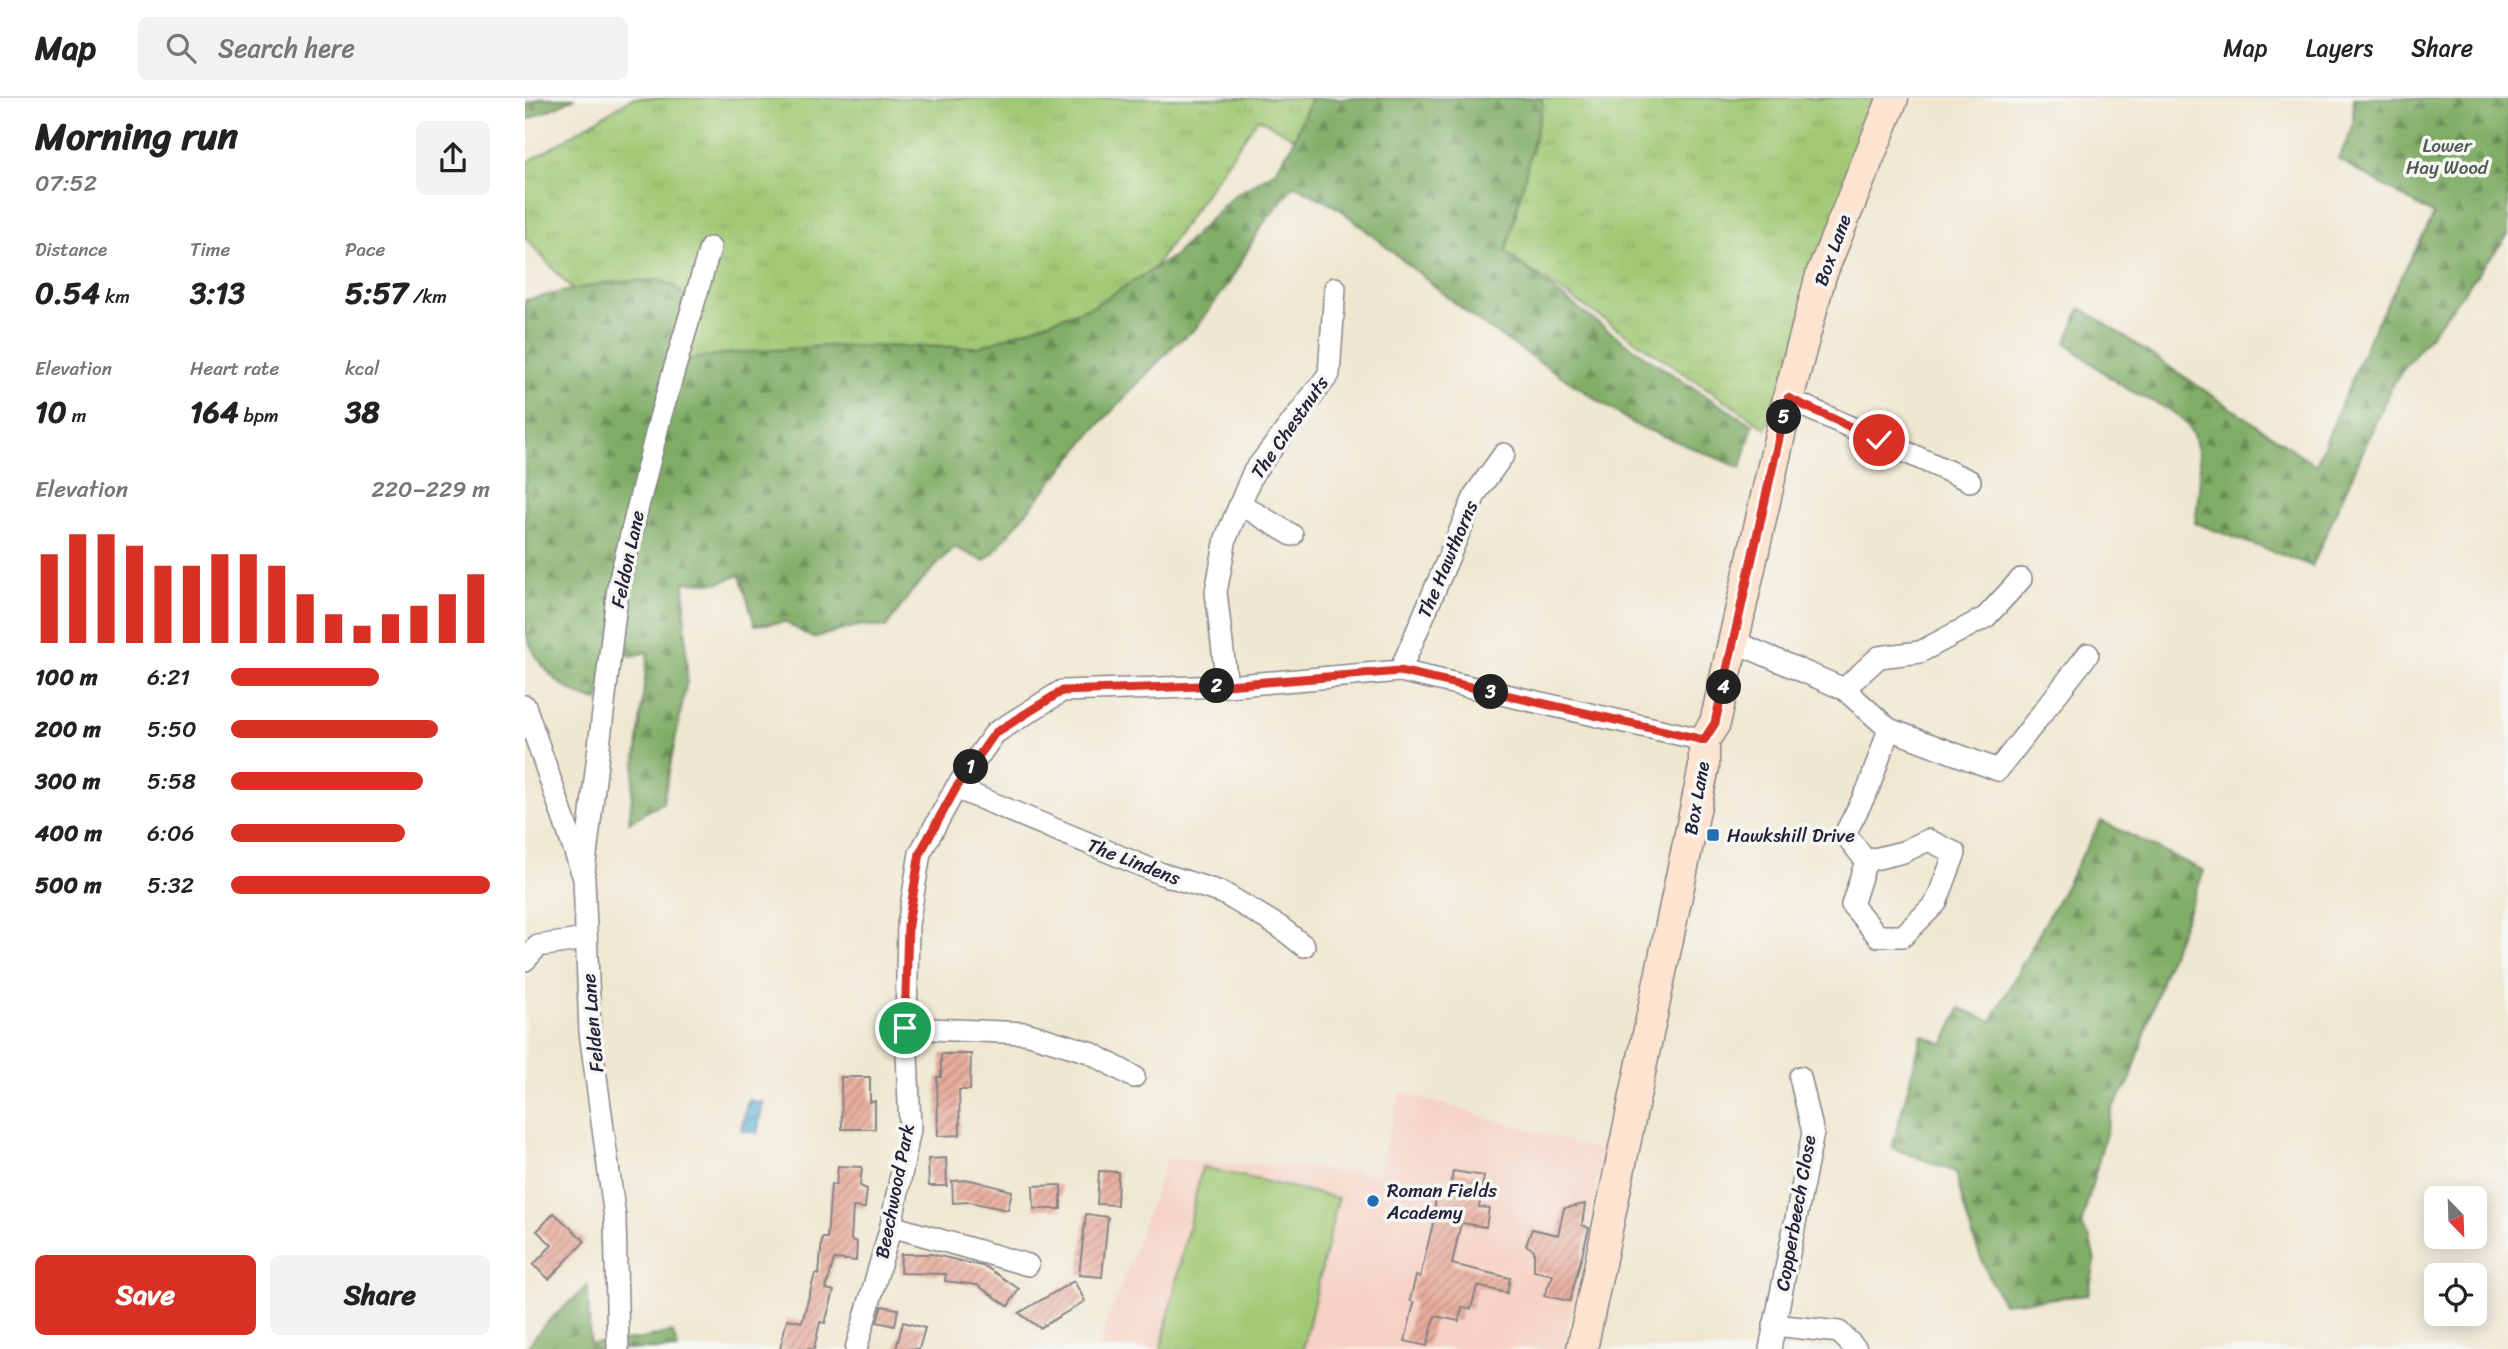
<!DOCTYPE html>
<meta charset="utf-8">
<style>
body{margin:0;font-family:Sriracha,sans-serif;background:#f2f2f2;color:#222;height:100vh;display:flex;flex-direction:column;font-size:26px;white-space:nowrap}
*{box-sizing:border-box;margin:0}
p{font-size:23px;color:#767676}
.icon{flex:none;width:38px;height:38px;fill:none;stroke:currentColor;stroke-width:2;stroke-linecap:round;stroke-linejoin:round}
.map{position:relative;flex:1;overflow:hidden}
.details{display:flex;flex-direction:column;background:#fff;width:525px}
.details>*{flex:none}
.needle{width:46px;rotate:157deg}
.tools{position:absolute;left:1899px;top:1088px;display:grid;gap:14px}
.tools a{display:grid;place-items:center;width:63px;height:63px;border-radius:10px;background:#fff;box-shadow:0 4px 18px #0003;font-size:35px}
.pin{position:absolute;display:grid;place-items:center;width:60px;height:60px;color:#fff;margin:-30px;border:4px solid #fff;border-radius:50%;box-shadow:0 2px 7px #0007}
.km{position:absolute;width:35px;height:35px;margin:-18px;border-radius:50%;background:#222;color:#fff;font-size:19px;line-height:35px;text-align:center}
.round{display:grid;place-items:center;flex:none;width:74px;height:74px;border-radius:10px;background:#f2f2f2}
.headline{display:flex;align-items:center;justify-content:space-between;height:119px;padding:0 35px}
h1{font-size:38px;font-weight:800;line-height:52px}
.metrics{display:grid;grid-template-columns:repeat(3,1fr);gap:10px;height:119px;padding:7px 35px}
.metrics div{display:grid;align-content:center}
.metrics b{font-size:30px;font-weight:800}
.metrics small{font-size:19px;font-weight:400}
.metrics p{font-size:19px}
.chart{height:196px;padding:14px 35px}
.chart p{display:flex;justify-content:space-between}
.chart svg{width:100%;height:126px;margin-top:7px;stroke:#d93025;stroke-width:6}
.cta{display:flex;gap:14px;margin-top:auto;padding:14px 35px}
.cta a{flex:1;height:80px;border-radius:10px;background:#d93025;color:#fff;font-size:28px;font-weight:800;line-height:80px;text-align:center}
.cta a+a{background:#f2f2f2;color:#222}
ul{padding:0 35px;list-style:none;font-size:23px}
li{display:grid;grid-template-columns:112px 84px 1fr;align-items:center;height:52px}
li i{height:18px;border-radius:9px;background:#d93025}
header{display:flex;align-items:center;gap:42px;box-sizing:border-box;height:98px;padding:0 35px;background:#fff;border-bottom:2px solid #e0e0e0}
header strong{font-size:33px}
nav{display:flex;gap:38px;margin-inline-start:auto;font-size:24px}
.search{width:490px;height:63px;background:#f2f2f2;display:flex;align-items:center;gap:18px;box-sizing:border-box;padding:0 24px;border-radius:10px;color:#767676;font-size:26px}
main{display:flex;flex:1;min-height:0}
.map>svg:first-child{display:block}
.built{fill:#f6d2c4}
.grass{fill:url(#grass-tufts);stroke:#627658;stroke-width:2}
.forest{fill:url(#forest-firs);stroke:#516850;stroke-width:2}
.garden{fill:#a1c975;stroke:#627658;stroke-width:2}
.water{fill:url(#water-waves);stroke:#3c6687;stroke-width:2}
.building{fill:url(#building-hatch)}
.lines{fill:none;stroke-linecap:round;stroke-linejoin:round}
.minor-casing{stroke:#888486;stroke-width:24}
.secondary-casing{stroke:#888486;stroke-width:33}
.minor{stroke:#fff;stroke-width:21}
.secondary{stroke:#fde4d1;stroke-width:30}
.route-casing{stroke:#fff;stroke-width:14}
.route{stroke:#d93025;stroke-width:9}
.poi-dot{fill:#1f6fb2;stroke:#f6f6f2;stroke-width:2.5}
.labels{text-anchor:middle;stroke-width:7;stroke-linejoin:round;paint-order:stroke}
.park-label{font-size:19px;fill:#4e5c4f;stroke:#f6f6f2}
.street-label{font-size:19px;fill:#22223b;stroke:#f6f6f2}
.poi-label{font-size:19px;fill:#22223b;stroke:#f6f6f2;text-anchor:start}
</style>
<header>
<strong>Map</strong>
<div class="search"><svg class="icon" aria-label="search" viewBox="0 0 24 24"><circle cx="10" cy="10" r="6"/><path d="M15 15l6 6"/></svg>Search here</div>
<nav><a>Map</a><a>Layers</a><a>Share</a></nav>
</header>
<main>
<section class="details">
<div class="headline"><div><h1>Morning run</h1><p>07:52</p></div><a class="round"><svg class="icon" aria-label="share" viewBox="0 0 24 24"><path d="M12 15V3M7 8l5-5 5 5M5 13v7h14v-7"/></svg></a></div>
<div class="metrics">
<div><p>Distance</p><b>0.54<small> km</small></b></div>
<div><p>Time</p><b>3:13</b></div>
<div><p>Pace</p><b>5:57<small> /km</small></b></div>
</div>
<div class="metrics">
<div><p>Elevation</p><b>10<small> m</small></b></div>
<div><p>Heart rate</p><b>164<small> bpm</small></b></div>
<div><p>kcal</p><b>38</b></div>
</div>
<div class="chart"><p><span>Elevation</span>220–229 m</p>
<svg viewBox="0 0 160 44" preserveAspectRatio="none"><path d="M5 44V13M15 44V6M25 44V6M35 44V10M45 44V17M55 44V17M65 44V13M75 44V13M85 44V17M95 44V27M105 44V34M115 44V38M125 44V34M135 44V31M145 44V27M155 44V20"/></svg>
</div>
<ul>
<li><b>100 m</b>6:21<i style="width:57%"></i></li>
<li><b>200 m</b>5:50<i style="width:80%"></i></li>
<li><b>300 m</b>5:58<i style="width:74%"></i></li>
<li><b>400 m</b>6:06<i style="width:67%"></i></li>
<li><b>500 m</b>5:32<i style="width:100%"></i></li>
</ul>
<div class="cta"><a>Save</a><a>Share</a></div>
</section>
<div class="map">
<svg width="1983" height="1251" viewBox="0 0 1983 1251">
<defs>
<pattern id="grass-tufts" width="24" height="20" patternUnits="userSpaceOnUse" patternTransform="scale(1.75)"><rect width="24" height="20" fill="#a1c975"/><path d="M3 7l-1-3M5 7V3M7 7l1-3M15 17l-1-3M17 17v-4M19 17l1-3" fill="none" stroke="#8aac66"/></pattern>
<pattern id="forest-firs" width="22" height="20" patternUnits="userSpaceOnUse" patternTransform="scale(1.75)"><rect width="22" height="20" fill="#80ad66"/><path d="M5 1l3.5 6h-7zM16 11l3.5 6h-7z" fill="#688c55"/></pattern>
<pattern id="water-waves" width="16" height="10" patternUnits="userSpaceOnUse" patternTransform="scale(1.75)"><rect width="16" height="10" fill="#57abd3"/><path d="M0 5q4-4 8 0t8 0" fill="none" stroke="#488bac"/></pattern>
<pattern id="building-hatch" width="6" height="6" patternUnits="userSpaceOnUse" patternTransform="scale(1.75)"><rect width="6" height="6" fill="#e8ad9d"/><path d="M-1 1l2-2M0 6l6-6M5 7l2-2" fill="none" stroke="#bc8c81"/></pattern>
</defs>
<rect width="100%" height="100%" fill="#f6f6f2"/>
<filter id="ink" filterUnits="userSpaceOnUse"><feTurbulence type="fractalNoise" baseFrequency=".0143" numOctaves="2"/><feDisplacementMap in="SourceGraphic" scale="14" xChannelSelector="R" yChannelSelector="G"/><feConvolveMatrix kernelMatrix="1 2 1 2 8 2 1 2 1" color-interpolation-filters="sRGB"/></filter>
<filter id="wash" filterUnits="userSpaceOnUse"><feTurbulence type="fractalNoise" baseFrequency=".00686" numOctaves="4" result="noise"/><feDisplacementMap in="SourceGraphic" scale="28" xChannelSelector="R" yChannelSelector="G"/><feGaussianBlur stdDeviation="1.57" result="paint"/><feColorMatrix in="noise" values="0 0 0 0 0 0 0 0 0 0 0 0 0 0 0 0 0 1.4 0 .05"/><feComposite in="paint" operator="in"/></filter>
<g filter="url(#wash)">
<rect width="100%" height="100%" fill="#efe7d0"/>
<!-- built -->
<path class="built" d="M876,994L1079,1054L1038,1251H573L642,1061L853,1075Z"/>
<!-- grass -->
<path class="grass" d="M107,0H1357L1241,330L993,164L733,20L454,422L316,494L0,139V66Z"/>
<!-- forest -->
<g class="forest">
<path d="M16,0H50L0,23V7Z"/>
<path d="M786,0H1015L1018,6L981,154C1060,219 1141,275 1228,327L1216,370L1109,326L951,222L815,111L769,87L735,130L704,185L670,231L649,247L570,331L468,455L459,463L429,449L387,493L361,530L337,527L287,540L260,524L230,527L215,477L193,485L159,484L162,582L138,704L104,724L123,554L107,558L94,552L95,497L155,263L197,256L300,248L454,249L570,207L649,158L707,99L749,74L766,49Z"/>
<path d="M1829,0H1983V137L1868,285L1787,468L1670,425C1675,390 1684,337 1649,315C1636,306 1620,301 1606,293C1583,280 1562,261 1541,245L1555,211L1561,213L1791,367L1846,236L1909,117L1813,61L1828,30Z"/>
<path d="M131,182L148,187L164,203L73,603C36,594 11,568 0,533V202L78,185Z"/>
<path d="M1576,723L1679,773L1637,880L1605,983L1588,1009L1556,1128L1565,1141L1570,1164L1563,1197L1478,1205C1454,1163 1440,1122 1431,1074L1367,1050L1397,937L1419,946L1435,910L1466,923Z"/>
<path d="M63,1188L65,1246L116,1241L147,1234L153,1251H1L19,1227Z"/>
</g>
<!-- garden -->
<path class="garden" d="M677,1069L813,1100L778,1251H636Z"/>
<!-- water -->
<path class="water" d="M223,1002L238,1005L232,1035L216,1032Z"/>
<g id="blocks">
<!-- building -->
<g class="building">
<path d="M416,956H446L445,992H434L435,1037L413,1038L412,979H416Z"/>
<path d="M316,979H345V1004L350,1003V1031H317Z"/>
<path d="M421,1060L422,1088H404L403,1061Z"/>
<path d="M313,1068L337,1069L335,1088L342,1091L340,1110L328,1109L326,1142L332,1144L331,1163L309,1161L301,1191L309,1193L300,1225L295,1224L289,1251H255L262,1221L277,1224L290,1176L294,1177L297,1140H302L306,1086L311,1087Z"/>
<path d="M574,1073L593,1074L592,1107L572,1106Z"/>
<path d="M928,1073L959,1078L954,1109L964,1110L961,1129L936,1125L927,1166L985,1180L982,1195L952,1188L946,1211L937,1209L934,1223L910,1218L902,1248L880,1243L889,1205L885,1202L891,1178L895,1179L909,1121L911,1095L924,1097Z"/>
<path d="M446,1082L487,1093L483,1112L444,1104L428,1105L427,1083Z"/>
<path d="M536,1087V1111H509L508,1088Z"/>
<path d="M1060,1106L1057,1127L1064,1130L1045,1203L1019,1198L1028,1177L1009,1173V1152L1001,1147L1007,1131L1033,1137L1039,1110Z"/>
<path d="M29,1115L60,1143L24,1181L8,1167L27,1147L12,1133Z"/>
<path d="M561,1116L583,1119L577,1179L554,1177Z"/>
<path d="M376,1156H406L461,1169L494,1191L483,1208L452,1187L420,1183L421,1176L375,1175Z"/>
<path d="M549,1183L560,1203L515,1230L494,1215Z"/>
<path d="M357,1208L373,1211L370,1228L352,1224Z"/>
<path d="M378,1224L400,1230L394,1251H371Z"/>
</g>
</g>
</g>
<g filter="url(#ink)">
<use href="#blocks" fill-opacity="0" stroke="#888486" stroke-width="2"/>
<g class="lines">
<defs>
<g id="minor">
<path d="M1263,301L1445,383"/>
<path d="M715,406L767,437"/>
<path d="M1210,544L1319,591L1364,631L1473,672L1563,556"/>
<path d="M875,573L951,395L979,356"/>
<path d="M702,588L691,494L701,440L728,375L804,276L810,190"/>
<path d="M1319,591L1354,559L1395,554L1461,519L1496,481"/>
<path d="M0,608L59,780L65,934L90,1120L93,1251"/>
<path d="M431,690L637,776L698,795L755,829L779,848"/>
<path d="M1341,763L1378,754L1403,742L1430,755L1411,805L1378,838H1353L1327,807L1341,763L1320,736L1344,689L1364,631"/>
<path d="M59,774L93,489L135,320L185,150"/>
<path d="M0,862L13,848L61,841"/>
<path d="M381,930L501,935L564,954L609,979"/>
<path d="M366,1128L503,1167"/>
<path d="M1249,1227L1314,1234L1331,1251"/>
<path d="M331,1251L366,1128L385,1031L381,930L383,827L395,755L431,690L470,635L537,593L702,588L875,573L1179,642"/>
<path d="M1245,1251L1288,1035L1275,979"/>
</g>
<path id="secondary" d="M1057,1251L1179,669V642L1190,625L1263,301L1296,177L1368,0"/>
</defs>
<!-- minor casing -->
<use href="#minor" class="minor-casing"/>
<!-- secondary casing -->
<use href="#secondary" class="secondary-casing"/>
<!-- minor -->
<use href="#minor" class="minor"/>
<!-- secondary -->
<use href="#secondary" class="secondary"/>
</g>
</g>
<g class="lines" filter="url(#ink)">
<defs>
<path id="route" d="M380,930L383,827L395,755L431,690L470,635L537,593L702,587L875,573L1179,642L1190,625L1263,300L1354,342"/>
</defs>
<!-- route casing -->
<use href="#route" class="route-casing"/>
<!-- route -->
<use href="#route" class="route"/>
</g>
<!-- markers -->
<g class="poi-dot">
<rect x="1181" y="730" width="14" height="14" rx="3.5"/>
<circle cx="848" cy="1103" r="7"/>
</g>
<g class="labels">
<!-- park labels -->
<g class="park-label">
<text x="1922" y="54">Lower<tspan x="1922" dy="22">Hay Wood</tspan></text>
</g>
<!-- street labels -->
<g class="street-label">
<text transform="translate(1307 152) rotate(-70)" y="7">Box Lane</text>
<text transform="translate(764 329) rotate(-55)" y="7">The Chestnuts</text>
<text transform="translate(102 461) rotate(-78)" y="7">Feldon Lane</text>
<text transform="translate(922 461) rotate(-67)" y="7">The Hawthorns</text>
<text transform="translate(1171 700) rotate(-80)" y="7">Box Lane</text>
<text transform="translate(609 763) rotate(21)" y="7">The Lindens</text>
<text transform="translate(67 925) rotate(-95)" y="7">Felden Lane</text>
<text transform="translate(369 1093) rotate(-79)" y="7">Beechwood Park</text>
<text transform="translate(1270 1115) rotate(-80)" y="7">Copperbeech Close</text>
</g>
<!-- poi labels -->
<g class="poi-label">
<text x="1202" y="744">Hawkshill Drive</text>
<text x="862" y="1099">Roman Fields<tspan x="862" dy="22">Academy</tspan></text>
</g>
</g>
</svg>
<div class="tools">
<a><svg class="needle" viewBox="-14 -14 28 28"><path d="M0-13l5 13h-10z" fill="#e53935"/><path d="M0 13l5-13h-10z" fill="#767676"/></svg></a>
<a><svg class="icon" aria-label="locate" viewBox="0 0 24 24"><circle cx="12" cy="12" r="6"/><path d="M12 2v4M12 18v4M2 12h4M18 12h4"/></svg></a>
</div>
<div class="pin" style="left:380px;top:930px;background:#1e9e55"><svg class="icon" aria-label="arrive" viewBox="0 0 24 24"><path d="M6 21V4h12l-3 4 3 4H6"/></svg></div>
<div class="pin" style="left:1354px;top:342px;background:#d93025"><svg class="icon" aria-label="check" viewBox="0 0 24 24"><path d="M5 12l5 5 9-10"/></svg></div>
<b class="km" style="left:446px;top:669px">1</b>
<b class="km" style="left:692px;top:588px">2</b>
<b class="km" style="left:966px;top:594px">3</b>
<b class="km" style="left:1199px;top:589px">4</b>
<b class="km" style="left:1259px;top:319px">5</b>
</div>
</main>
